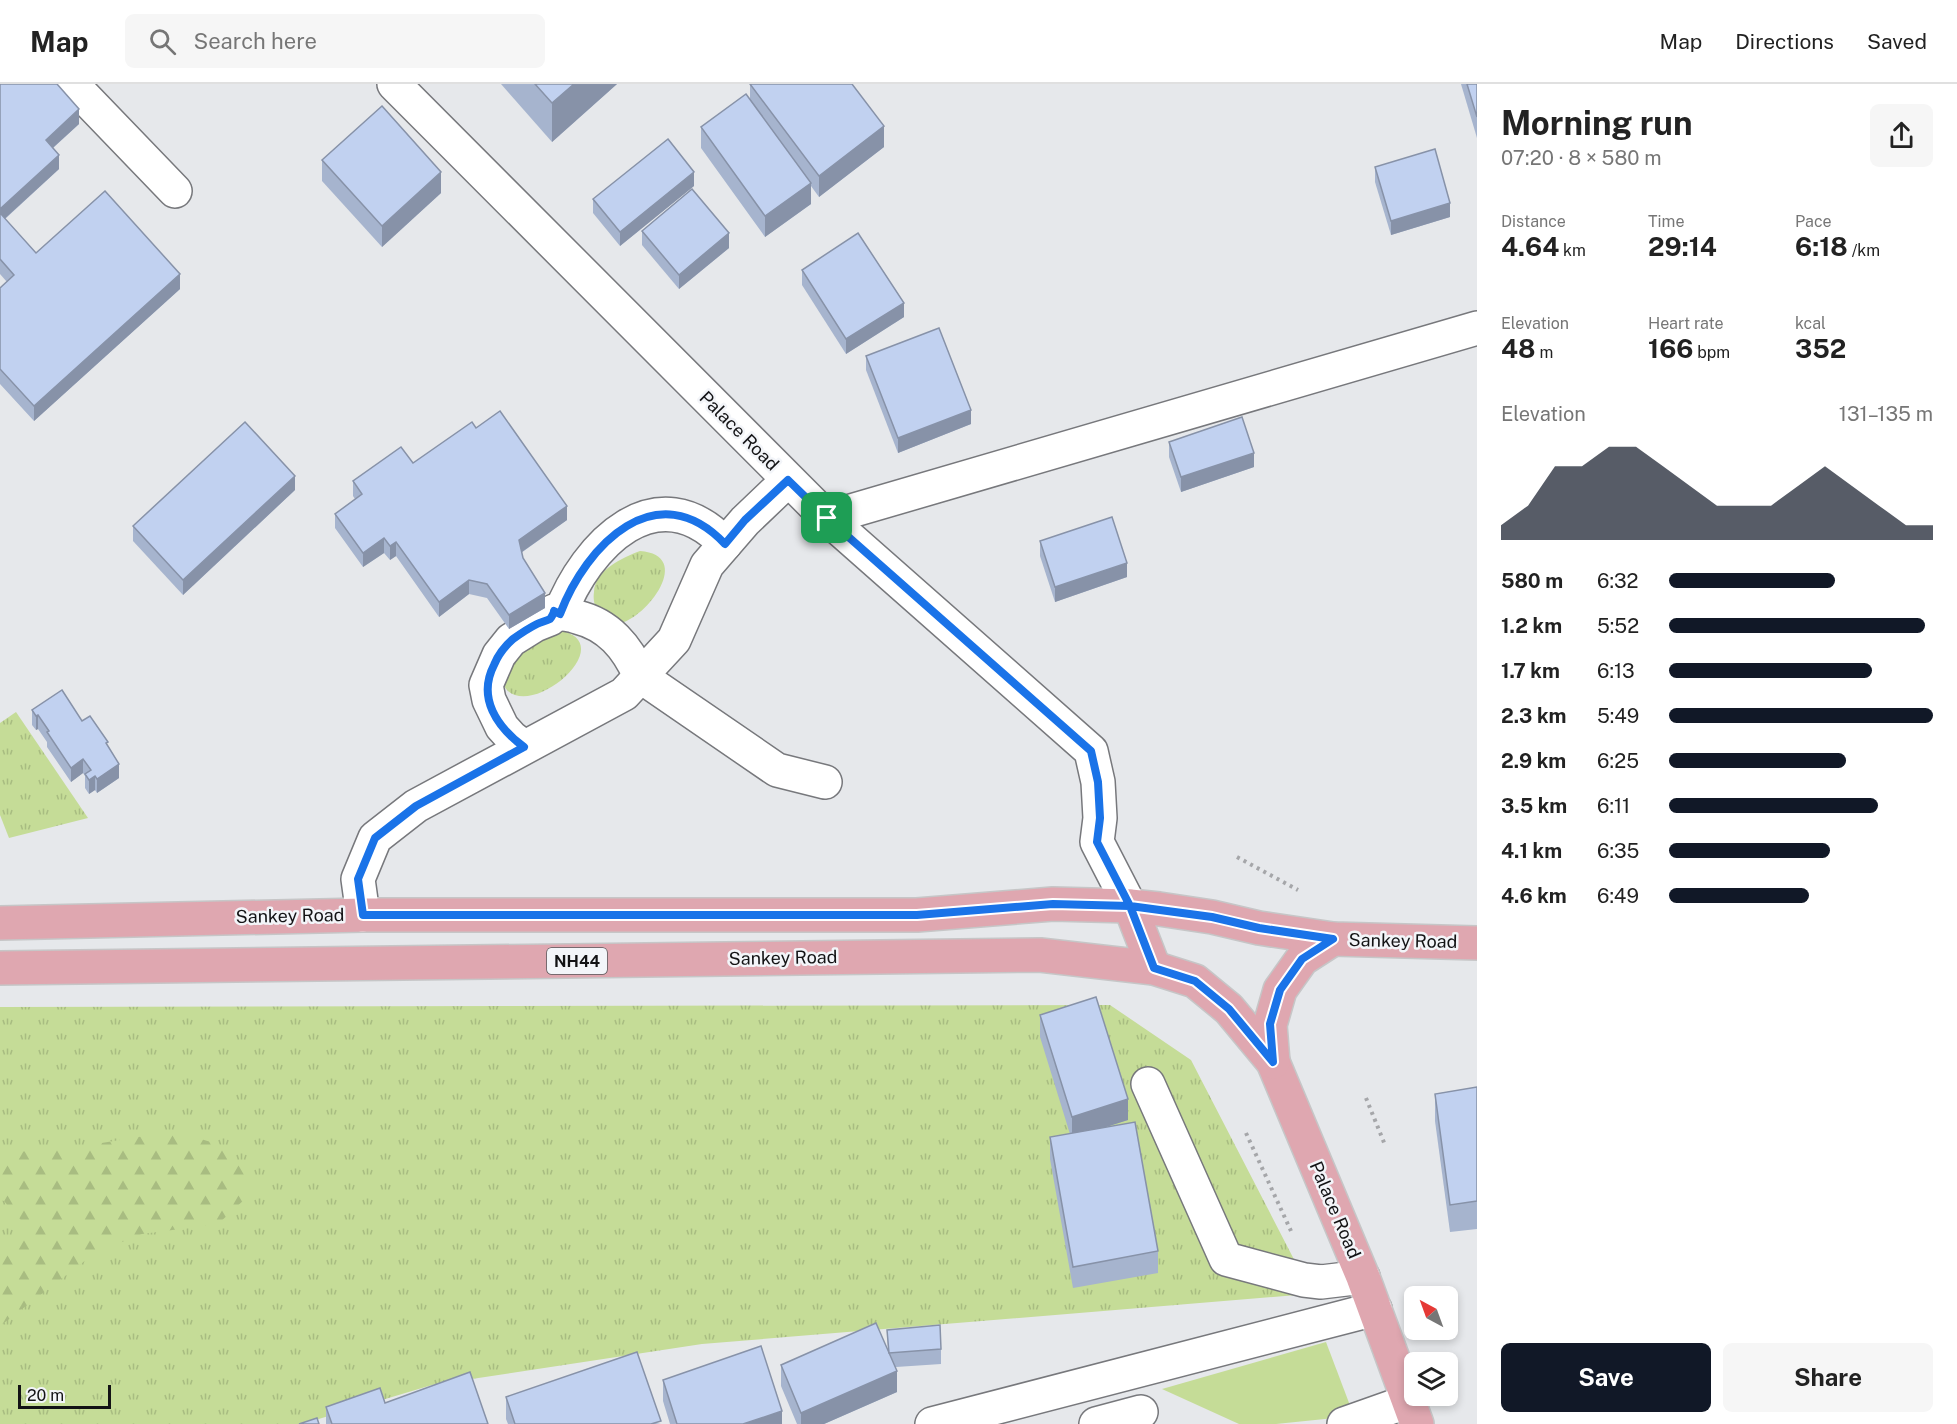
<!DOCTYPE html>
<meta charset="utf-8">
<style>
body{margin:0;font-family:"Public Sans",sans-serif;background:#f6f6f6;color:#222;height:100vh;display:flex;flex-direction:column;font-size:22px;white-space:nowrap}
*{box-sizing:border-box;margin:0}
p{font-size:20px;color:#767676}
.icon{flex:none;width:33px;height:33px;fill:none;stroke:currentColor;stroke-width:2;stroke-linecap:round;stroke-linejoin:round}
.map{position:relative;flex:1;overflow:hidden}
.sheet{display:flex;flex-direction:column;background:#fff;width:480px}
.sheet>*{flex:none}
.needle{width:39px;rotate:319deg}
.tools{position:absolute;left:1404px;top:1202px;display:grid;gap:12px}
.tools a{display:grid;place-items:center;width:54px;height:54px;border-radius:9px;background:#fff;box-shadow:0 3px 9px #0003;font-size:30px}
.scale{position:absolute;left:18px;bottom:15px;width:93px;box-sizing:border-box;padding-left:6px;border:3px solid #131315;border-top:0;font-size:16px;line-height:21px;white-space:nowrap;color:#131315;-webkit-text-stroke:4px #f3f5f9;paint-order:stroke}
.pin{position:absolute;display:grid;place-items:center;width:51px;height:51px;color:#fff;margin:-26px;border-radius:12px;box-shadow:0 3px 9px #0006}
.round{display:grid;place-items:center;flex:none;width:63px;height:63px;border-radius:9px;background:#f6f6f6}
.overview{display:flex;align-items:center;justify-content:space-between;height:102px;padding:0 24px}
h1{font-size:33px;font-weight:700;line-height:45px}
.figures{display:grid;grid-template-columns:repeat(3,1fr);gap:9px;height:102px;padding:6px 24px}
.figures div{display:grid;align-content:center}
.figures b{font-size:26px;font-weight:700}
.figures small{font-size:16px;font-weight:400}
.figures p{font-size:16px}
.chart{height:168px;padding:12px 24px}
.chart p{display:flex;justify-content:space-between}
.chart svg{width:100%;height:108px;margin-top:6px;fill:#111827;opacity:.7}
.button{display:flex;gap:12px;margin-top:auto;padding:12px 24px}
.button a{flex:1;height:69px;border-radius:9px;background:#111827;color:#fff;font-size:24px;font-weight:700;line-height:69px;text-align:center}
.button a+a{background:#f6f6f6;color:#222}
ul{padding:0 24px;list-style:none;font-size:20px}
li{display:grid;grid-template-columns:96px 72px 1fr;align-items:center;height:45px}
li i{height:15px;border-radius:8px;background:#111827}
header{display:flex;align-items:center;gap:36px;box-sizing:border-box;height:84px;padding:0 30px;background:#fff;border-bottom:2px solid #e0e0e0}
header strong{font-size:28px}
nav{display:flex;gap:33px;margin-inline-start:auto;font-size:21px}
.search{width:420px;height:54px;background:#f6f6f6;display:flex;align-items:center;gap:15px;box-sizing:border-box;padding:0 21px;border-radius:9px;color:#767676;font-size:22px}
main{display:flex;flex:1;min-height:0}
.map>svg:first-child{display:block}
.grass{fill:url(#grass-tufts)}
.forest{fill:url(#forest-firs)}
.garden{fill:#c5dc97}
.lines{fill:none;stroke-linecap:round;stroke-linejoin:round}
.minor-casing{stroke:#77787c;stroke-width:36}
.major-casing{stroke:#c6c6c7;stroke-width:36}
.path{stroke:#a5a6a9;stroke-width:4;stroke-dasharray:3 4.5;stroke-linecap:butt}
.minor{stroke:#fff;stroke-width:33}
.major{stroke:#dfa7b0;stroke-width:33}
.wall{fill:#a6b4ce}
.shaded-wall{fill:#8792a8}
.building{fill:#c1d1f0;stroke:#8792a8;stroke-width:1.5}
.route-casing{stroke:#fff;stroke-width:12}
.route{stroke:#1a73e8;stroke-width:8}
.labels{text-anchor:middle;stroke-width:5;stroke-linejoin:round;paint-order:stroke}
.shield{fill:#f3f5f9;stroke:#565759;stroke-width:1.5}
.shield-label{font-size:16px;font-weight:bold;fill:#131315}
.street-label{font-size:18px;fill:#131315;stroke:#f3f5f9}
</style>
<header>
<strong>Map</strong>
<div class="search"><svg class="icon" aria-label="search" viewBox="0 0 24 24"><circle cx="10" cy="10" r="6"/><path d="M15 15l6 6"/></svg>Search here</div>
<nav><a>Map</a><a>Directions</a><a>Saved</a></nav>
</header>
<main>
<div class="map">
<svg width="1477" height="1340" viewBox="0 0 1477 1340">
<defs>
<pattern id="grass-tufts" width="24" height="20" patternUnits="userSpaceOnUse" patternTransform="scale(1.5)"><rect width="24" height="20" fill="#c5dc97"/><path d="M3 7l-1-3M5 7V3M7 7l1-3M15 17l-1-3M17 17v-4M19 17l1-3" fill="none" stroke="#a8bc81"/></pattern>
<pattern id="forest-firs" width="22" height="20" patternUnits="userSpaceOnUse" patternTransform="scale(1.5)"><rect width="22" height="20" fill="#c5dc97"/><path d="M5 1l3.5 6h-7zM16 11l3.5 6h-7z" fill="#a8bc81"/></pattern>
</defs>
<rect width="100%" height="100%" fill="#e6e8eb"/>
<!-- grass -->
<g class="grass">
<path d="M640,467C694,471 648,534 618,540C612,536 603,532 598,526C594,522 593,514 594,508C595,486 622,474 640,467Z"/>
<path d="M558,546C625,558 527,641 504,602C501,596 502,586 502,579Z"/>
<path d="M16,628L88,734L9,754L0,731V639Z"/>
<path d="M1110,921L1191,976L1301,1189L1309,1210L702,1260L432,1301L302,1340H0V923Z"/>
</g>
<!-- forest -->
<path class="forest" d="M163,1049H181L224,1062L245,1086L248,1099L246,1114L218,1140L142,1150L95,1169L0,1242V1177L22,1156L27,1143L4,1117L0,1116V1069L71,1064Z"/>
<!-- garden -->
<path class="garden" d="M1326,1258L1354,1332L1276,1340H1239L1162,1305Z"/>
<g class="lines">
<defs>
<g id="minor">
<path d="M72,0L175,107"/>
<path d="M394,0L827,434L1091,667L1098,698L1100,734L1097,758L1130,822"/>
<path d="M827,434L1477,244"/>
<path d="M560,530C586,461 657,388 725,460"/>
<path d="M524,663L512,654L502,643L489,616L486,601L499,571L511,556L535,541L550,535L554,527C562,531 569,530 577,533C609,541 627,563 640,592L777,686L825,698"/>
<path d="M363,831L358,795L375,754L416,722L624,610L674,556L707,481L745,437L788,396"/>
<path d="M1148,1000L1226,1175L1304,1196L1321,1198L1363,1193"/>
<path d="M932,1340L1375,1225"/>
<path d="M1096,1340L1141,1328"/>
<path d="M1344,1340L1409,1317"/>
</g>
<g id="major">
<path d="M1130,822L1154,884"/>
<path d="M0,839L363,831H917L1053,820L1130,822L1159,825L1212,833L1259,844L1333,855L1477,859"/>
<path d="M0,884L1040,871L1154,884L1195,897L1229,925L1273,978L1363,1193L1417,1340"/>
<path d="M1273,978L1270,941L1280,906L1302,875L1333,855"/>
</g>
</defs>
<!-- minor casing -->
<use href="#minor" class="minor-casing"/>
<!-- major casing -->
<use href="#major" class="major-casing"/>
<!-- path -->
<g class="path">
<path d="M1237,773L1298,806"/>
<path d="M1366,1014L1385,1061"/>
<path d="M1246,1049L1291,1147"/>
</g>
<!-- minor -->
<use href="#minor" class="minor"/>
<!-- major -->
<use href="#major" class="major"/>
</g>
<!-- wall -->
<g class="wall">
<path d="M0,0L79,40L53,64L59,85L5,135L36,169L180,205L34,337L0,300V204L7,198L0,190Z"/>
<path d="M501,0H617L552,58Z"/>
<path d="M750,0L884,63L819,113L811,102V120L765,153L701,64V43L750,15Z"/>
<path d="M1461,0H1477V54Z"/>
<path d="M322,76L441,109L382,163L322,97Z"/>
<path d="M1375,83L1450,133L1391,151L1375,98Z"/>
<path d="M694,102L620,162L593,129V115Z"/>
<path d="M642,147L729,164L679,205L642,161Z"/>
<path d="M802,186L904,233L846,270L802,201Z"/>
<path d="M866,272L971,340L898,369L866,286Z"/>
<path d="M476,344L567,436L521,469L523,474L545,524L509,545L487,514L469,510L439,533L396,472L390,476L384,469L363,483L335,444V430L355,415L353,412V397L413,379Z"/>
<path d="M1169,358L1254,383L1181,408L1169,373Z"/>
<path d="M295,406L183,511L133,457V442Z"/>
<path d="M1040,457L1127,493L1055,518L1040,472Z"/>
<path d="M32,626L82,637L108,662L119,694L97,709L95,706L89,710L85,704V692L83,689L71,698L47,663V658L38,645L36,646L32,641Z"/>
<path d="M1040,931L1128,1036L1102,1044L1158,1167V1189L1073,1204L1050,1075V1053L1070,1050L1040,953Z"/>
<path d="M1477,1003V1145L1450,1148L1435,1037V1010Z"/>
<path d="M887,1246L941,1265V1280L896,1283L897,1308L824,1340H797L781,1302V1281L888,1265Z"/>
<path d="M663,1296L782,1340H670L663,1317Z"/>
<path d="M506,1313L661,1340H508L506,1335Z"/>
<path d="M385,1319L488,1340H326V1323Z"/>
</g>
<!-- shaded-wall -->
<g class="shaded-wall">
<path d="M574,0H617L552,58V19Z"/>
<path d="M79,25V40L46,70V56Z"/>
<path d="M884,42V63L819,113V92Z"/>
<path d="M59,71V85L0,139V125Z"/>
<path d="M441,88V109L382,163V142Z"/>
<path d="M694,88V102L620,162V148Z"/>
<path d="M811,99V120L765,153V132Z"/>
<path d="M1450,119V133L1391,151V137Z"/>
<path d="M729,149V164L679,205V191Z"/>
<path d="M180,190V205L34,337V322Z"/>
<path d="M904,219V233L846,270V255Z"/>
<path d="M971,326V340L898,369V354Z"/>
<path d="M1254,369V383L1181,408V393Z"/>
<path d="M295,392V406L183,511V496Z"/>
<path d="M567,422V436L519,470V456Z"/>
<path d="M384,454V469L363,483V469Z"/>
<path d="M396,458V472L390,476V462Z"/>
<path d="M1127,479V493L1055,518V503Z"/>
<path d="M469,496V510L439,533V518Z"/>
<path d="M545,509V524L509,545V531Z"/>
<path d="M38,631V645L36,646V632Z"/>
<path d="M83,675V689L71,698V684Z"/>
<path d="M119,680V694L97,709V695Z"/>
<path d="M95,692V706L89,710V696Z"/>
<path d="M1128,1015V1036L1072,1054V1033Z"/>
<path d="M897,1287V1308L824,1340H801V1329Z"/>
<path d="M782,1327V1340H743Z"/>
</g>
<!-- building -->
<g class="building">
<path d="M0,0H57L79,25L46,56L59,71L0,125Z"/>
<path d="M535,0H574L552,19Z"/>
<path d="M750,0H852L884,42L819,92Z"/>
<path d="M1467,0H1477V33Z"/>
<path d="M746,10L811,99L765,132L701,43Z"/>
<path d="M382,22L441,88L382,142L322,76Z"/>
<path d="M668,55L694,88L620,148L593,115Z"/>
<path d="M1435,65L1450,119L1391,137L1375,83Z"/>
<path d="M692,105L729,149L679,191L642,147Z"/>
<path d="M105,107L180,190L34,322L0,285V204L14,191L0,175V129L36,169Z"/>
<path d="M858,149L904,219L846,255L802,186Z"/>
<path d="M939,244L971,326L898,354L866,272Z"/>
<path d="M500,327L567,422L519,456L523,474L545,509L509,531L487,500L469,496L439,518L396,458L390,462L384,454L363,469L335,430L362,410L353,397L401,363L413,379L472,338L476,344Z"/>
<path d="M1242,333L1254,369L1181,393L1169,358Z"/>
<path d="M245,338L295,392L183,496L133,442Z"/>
<path d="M1112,433L1127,479L1055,503L1040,457Z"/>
<path d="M62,606L82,637L90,632L108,658L106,659L119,680L97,695L95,692L89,696L85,690L91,686L83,675L71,684L47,648L49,647L38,631L36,632L32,626Z"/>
<path d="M1096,913L1128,1015L1072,1033L1040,931Z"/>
<path d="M1477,1003V1117L1450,1121L1435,1010Z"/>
<path d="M1135,1038L1158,1167L1073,1183L1050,1053Z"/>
<path d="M876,1239L897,1287L801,1329L781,1281Z"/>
<path d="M940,1241L941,1265L889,1269L887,1246Z"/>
<path d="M761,1262L782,1327L743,1340H677L663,1296Z"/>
<path d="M637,1268L661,1337L651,1340H515L506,1313Z"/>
<path d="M470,1288L488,1340H332L326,1323L380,1304L385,1319Z"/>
<path d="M317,1334L319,1340H299Z"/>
</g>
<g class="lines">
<defs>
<path id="route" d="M827,434L788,396L745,436L725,460C657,388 586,461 560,530L554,527C554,529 551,534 550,535C546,537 541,538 537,540C529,544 520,550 513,555C505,562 498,571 494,581C477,614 497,643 524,663L416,722L375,754L358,795L363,831H917L1053,820L1130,822L1154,884L1195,897L1229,925L1273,978L1270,940L1280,906L1302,875L1333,855L1259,844L1212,833L1130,822L1097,758L1100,734L1098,698L1091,667L827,434"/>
</defs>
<!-- route casing -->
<use href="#route" class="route-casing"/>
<!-- route -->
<use href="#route" class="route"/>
</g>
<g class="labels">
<!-- shield labels -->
<rect class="shield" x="547" y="864" width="60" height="26" rx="4.5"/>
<g class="shield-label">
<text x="577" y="883">NH44</text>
</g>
<!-- street labels -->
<g class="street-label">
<text transform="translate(739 347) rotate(45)" y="6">Palace Road</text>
<text transform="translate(290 832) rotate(-1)" y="6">Sankey Road</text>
<text transform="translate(1403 857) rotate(1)" y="6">Sankey Road</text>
<text transform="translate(783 874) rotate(-1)" y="6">Sankey Road</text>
<text transform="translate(1335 1126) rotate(67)" y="6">Palace Road</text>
</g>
</g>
</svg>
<div class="tools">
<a><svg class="needle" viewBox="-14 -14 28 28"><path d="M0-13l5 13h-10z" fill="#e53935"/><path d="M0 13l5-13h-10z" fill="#767676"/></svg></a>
<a><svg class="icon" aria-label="layers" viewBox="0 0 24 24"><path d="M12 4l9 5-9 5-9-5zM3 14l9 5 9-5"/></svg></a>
</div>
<div class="scale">20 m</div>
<div class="pin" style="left:827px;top:434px;background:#1e9e55"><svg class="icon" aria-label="arrive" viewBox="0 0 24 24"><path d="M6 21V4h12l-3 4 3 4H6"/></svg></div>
</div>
<section class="sheet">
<div class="overview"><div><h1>Morning run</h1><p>07:20 · 8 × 580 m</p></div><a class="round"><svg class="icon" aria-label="share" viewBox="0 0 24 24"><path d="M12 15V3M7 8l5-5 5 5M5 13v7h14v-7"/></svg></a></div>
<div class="figures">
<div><p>Distance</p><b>4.64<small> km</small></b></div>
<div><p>Time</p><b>29:14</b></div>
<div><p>Pace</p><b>6:18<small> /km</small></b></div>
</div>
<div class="figures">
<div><p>Elevation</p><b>48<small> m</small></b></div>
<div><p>Heart rate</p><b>166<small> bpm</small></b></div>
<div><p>kcal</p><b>352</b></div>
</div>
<div class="chart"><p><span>Elevation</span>131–135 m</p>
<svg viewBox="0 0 160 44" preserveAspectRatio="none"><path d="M0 44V38L10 30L20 14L30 14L40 6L50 6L60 14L70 22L80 30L90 30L100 30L110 22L120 14L130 22L140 30L150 38L160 38V44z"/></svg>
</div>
<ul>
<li><b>580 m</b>6:32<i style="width:63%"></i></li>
<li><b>1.2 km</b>5:52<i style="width:97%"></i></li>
<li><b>1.7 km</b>6:13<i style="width:77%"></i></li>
<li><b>2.3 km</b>5:49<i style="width:100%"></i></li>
<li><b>2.9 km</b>6:25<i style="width:67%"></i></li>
<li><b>3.5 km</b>6:11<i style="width:79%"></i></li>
<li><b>4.1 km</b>6:35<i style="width:61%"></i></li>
<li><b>4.6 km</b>6:49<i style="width:53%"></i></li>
</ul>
<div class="button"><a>Save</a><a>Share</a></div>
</section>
</main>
